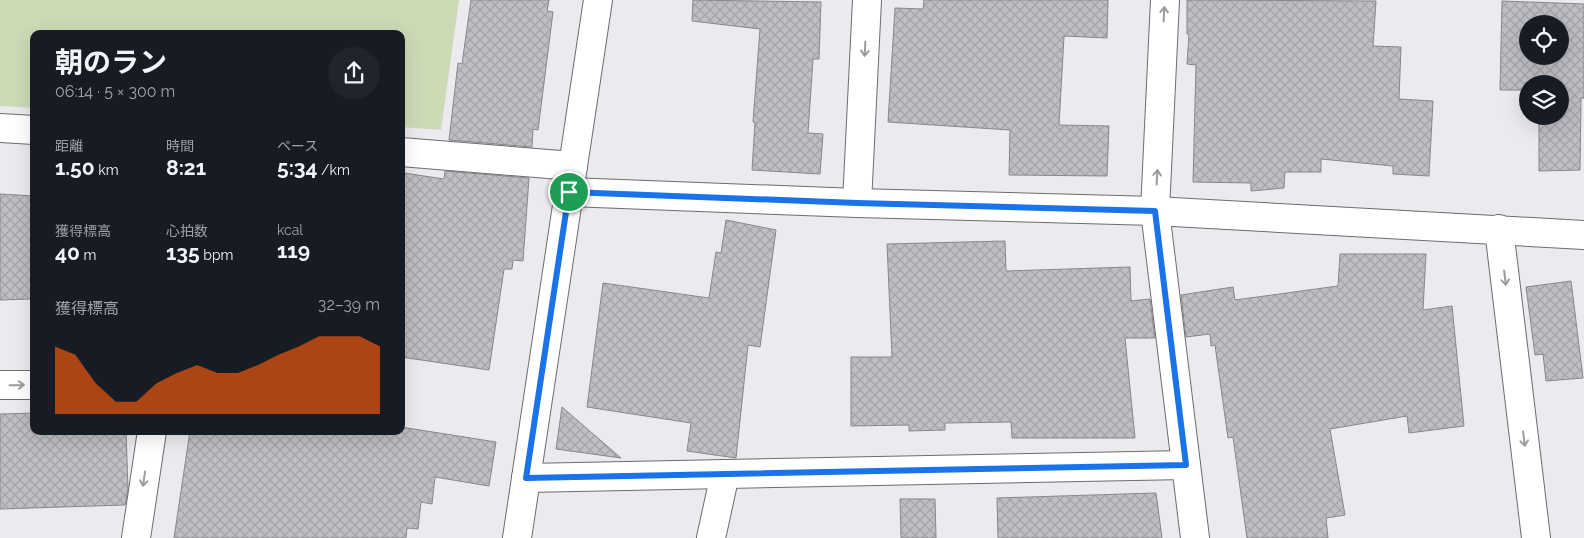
<!DOCTYPE html>
<html lang="ja">
<meta charset="utf-8">
<style>
body{margin:0;font-family:Raleway,"Noto Sans JP",sans-serif;background:#20242c;color:#f1f3f6;height:100vh;display:flex;flex-direction:column;font-size:19px;white-space:nowrap}
*{box-sizing:border-box;margin:0}
p{font-size:16px;color:#9ea1a6}
.icon{flex:none;width:28px;height:28px;fill:none;stroke:currentColor;stroke-width:2;stroke-linecap:round;stroke-linejoin:round}
.map{position:relative;flex:1;overflow:hidden}
.details{position:absolute;left:30px;top:30px;width:375px;height:405px;display:flex;flex-direction:column;background:#171b24;border-radius:10px;box-shadow:0 5px 20px #0002}
.details>*{flex:none}
.fabs{position:absolute;left:1519px;top:15px;display:grid;gap:10px}
.fabs a{display:grid;place-items:center;width:50px;height:50px;border-radius:50%;background:#171b24;box-shadow:0 5px 20px #0002;font-size:25px}
.pin{position:absolute;display:grid;place-items:center;width:42px;height:42px;color:#fff;margin:-21px;border:2px solid #fff;border-radius:50%;box-shadow:0 1px 5px #0007}
.round{display:grid;place-items:center;flex:none;width:52px;height:52px;border-radius:26px;background:#20242c}
.head{display:flex;align-items:center;justify-content:space-between;height:85px;padding:0 25px}
h1{font-size:28px;font-weight:700;line-height:38px}
.figures{display:grid;grid-template-columns:repeat(3,1fr);gap:8px;height:85px;padding:5px 25px}
.figures div{display:grid;align-content:center}
.figures b{font-size:21px;font-weight:700}
.figures small{font-size:14px;font-weight:400}
.figures p{font-size:14px}
.chart{height:140px;padding:10px 25px}
.chart p{display:flex;justify-content:space-between}
.chart svg{width:100%;height:90px;margin-top:5px;fill:#ea580c;opacity:.7}
.map>svg:first-child{display:block}
.park{fill:#ccdbb6}
.building{fill:url(#building-cross-hatch);stroke:#88878b;fill-rule:evenodd}
.lines{fill:none;stroke-linecap:round;stroke-linejoin:round}
.minor-casing{stroke:#6c6c70;stroke-width:30}
.minor{stroke:#fff;stroke-width:28}
.oneway{stroke:#9c9c9c}
.route-casing{stroke:#fff;stroke-width:10}
.route{stroke:#1a73e8;stroke-width:6}
</style>
<div class="map">
<svg width="1584" height="538" viewBox="0 0 1584 538">
<defs>
<pattern id="building-cross-hatch" width="8" height="8" patternUnits="userSpaceOnUse" patternTransform="scale(1.25)"><rect width="8" height="8" fill="#bfbfc3"/><path d="M0 0l8 8M0 8l8-8" fill="none" stroke="#a4a4a7"/></pattern>
</defs>
<rect width="100%" height="100%" fill="#eaeaef"/>
<!-- park -->
<path class="park" d="M0,0H459L441,130L401,127V34H34V108L0,106Z"/>
<!-- building -->
<g class="building">
<path d="M471,0H549L547,11L553,12L538,130L533,129L532,147L449,140L458,63L462,64Z"/>
<path d="M693,0L821,2L819,59H813L808,133L823,134L820,174L752,170L755,122H753L760,29L692,21Z"/>
<path d="M924,0H1108L1107,38L1064,36L1059,125L1109,126L1107,176L1009,175L1010,130L888,122L895,8L923,9Z"/>
<path d="M1187,0L1376,1L1373,46L1401,47L1399,99L1433,101L1429,176L1393,174V166L1321,159V172H1285L1284,188L1251,191V183L1193,182L1196,65L1187,64L1189,34H1187Z"/>
<path d="M1502,1L1584,4V98H1581L1580,170L1539,171V116H1560V84H1528V90H1500ZM1528,24H1560V56H1528Z"/>
<path d="M445,171L529,178L523,261L513,260L512,269H504L489,370L401,357V208L404,173L444,179Z"/>
<path d="M0,194L34,196L32,299L0,300Z"/>
<path d="M726,220L776,230L760,347L748,345L736,458L687,451L691,423L587,407L603,283L709,298L716,252L721,253Z"/>
<path d="M1005,241L1006,271L1130,267L1131,301L1150,299L1155,338H1125L1135,438H1012L1011,422L945,423V430L909,431V425L851,426V357H892L887,244Z"/>
<path d="M1340,254H1426L1423,310L1452,306L1464,426L1409,433L1407,416L1330,429L1345,515L1326,518L1328,538H1247L1233,437L1228,438L1215,345L1211,346L1210,334L1186,337L1181,295L1233,287L1235,300L1338,286Z"/>
<path d="M1571,281L1583,378L1546,381L1543,354L1535,355L1526,287Z"/>
<path d="M562,407L621,458L556,449Z"/>
<path d="M34,413V431H126L128,489L125,505L0,509V414Z"/>
<path d="M401,427L496,442L489,486L435,477L432,504L421,502L418,529L407,528L406,538H174L190,431H401Z"/>
<path d="M1156,493L1162,538H998L997,498Z"/>
<path d="M900,499H935L936,538H901Z"/>
</g>
<g class="lines">
<defs>
<g id="minor">
<path d="M1165,0L1155,211L1195,538"/>
<path d="M0,128L34,130"/>
<path d="M401,152L573,166"/>
<path d="M569,192L857,203L1155,211L1584,235"/>
<path d="M857,203L867,0"/>
<path d="M1499,229L1536,538"/>
<path d="M0,385H34"/>
<path d="M526,478L1186,465"/>
<path d="M136,538L152,431"/>
<path d="M517,538L598,0"/>
<path d="M711,538L725,474"/>
</g>
</defs>
<!-- minor casing -->
<use href="#minor" class="minor-casing"/>
<!-- minor -->
<use href="#minor" class="minor"/>
</g>
<!-- one-way arrows -->
<defs><path id="oneway-shaft" d="M-6 0H5M1.5-3L5.5 0L1.5 3" fill="none" stroke-width="1.6" stroke-linecap="round" stroke-linejoin="round" transform="scale(1.25)"/></defs>
<g class="oneway">
<use href="#oneway-shaft" transform="translate(1164 14) rotate(-87)"/>
<use href="#oneway-shaft" transform="translate(865 49) rotate(93)"/>
<use href="#oneway-shaft" transform="translate(1157 177) rotate(-87)"/>
<use href="#oneway-shaft" transform="translate(1505 278) rotate(83)"/>
<use href="#oneway-shaft" transform="translate(17 385) rotate(-1)"/>
<use href="#oneway-shaft" transform="translate(1524 439) rotate(83)"/>
<use href="#oneway-shaft" transform="translate(144 479) rotate(98)"/>
</g>
<g class="lines">
<defs>
<path id="route" d="M569,192L857,203L1155,211L1186,465L526,478Z"/>
</defs>
<!-- route casing -->
<use href="#route" class="route-casing"/>
<!-- route -->
<use href="#route" class="route"/>
</g>
</svg>
<div class="fabs">
<a><svg class="icon" aria-label="locate" viewBox="0 0 24 24"><circle cx="12" cy="12" r="6"/><path d="M12 2v4M12 18v4M2 12h4M18 12h4"/></svg></a>
<a><svg class="icon" aria-label="layers" viewBox="0 0 24 24"><path d="M12 4l9 5-9 5-9-5zM3 14l9 5 9-5"/></svg></a>
</div>
<div class="pin" style="left:569px;top:192px;background:#1e9e55"><svg class="icon" aria-label="arrive" viewBox="0 0 24 24"><path d="M6 21V4h12l-3 4 3 4H6"/></svg></div>
<section class="details">
<div class="head"><div><h1>朝のラン</h1><p>06:14 · 5 × 300 m</p></div><a class="round"><svg class="icon" aria-label="share" viewBox="0 0 24 24"><path d="M12 15V3M7 8l5-5 5 5M5 13v7h14v-7"/></svg></a></div>
<div class="figures">
<div><p>距離</p><b>1.50<small> km</small></b></div>
<div><p>時間</p><b>8:21</b></div>
<div><p>ペース</p><b>5:34<small> /km</small></b></div>
</div>
<div class="figures">
<div><p>獲得標高</p><b>40<small> m</small></b></div>
<div><p>心拍数</p><b>135<small> bpm</small></b></div>
<div><p>kcal</p><b>119</b></div>
</div>
<div class="chart"><p><span>獲得標高</span>32–39 m</p>
<svg viewBox="0 0 160 44" preserveAspectRatio="none"><path d="M0 44V11L10 15L20 29L30 38L40 38L50 29L60 24L70 20L80 24L90 24L100 20L110 15L120 11L130 6L140 6L150 6L160 11V44z"/></svg>
</div>
</section>
</div>
